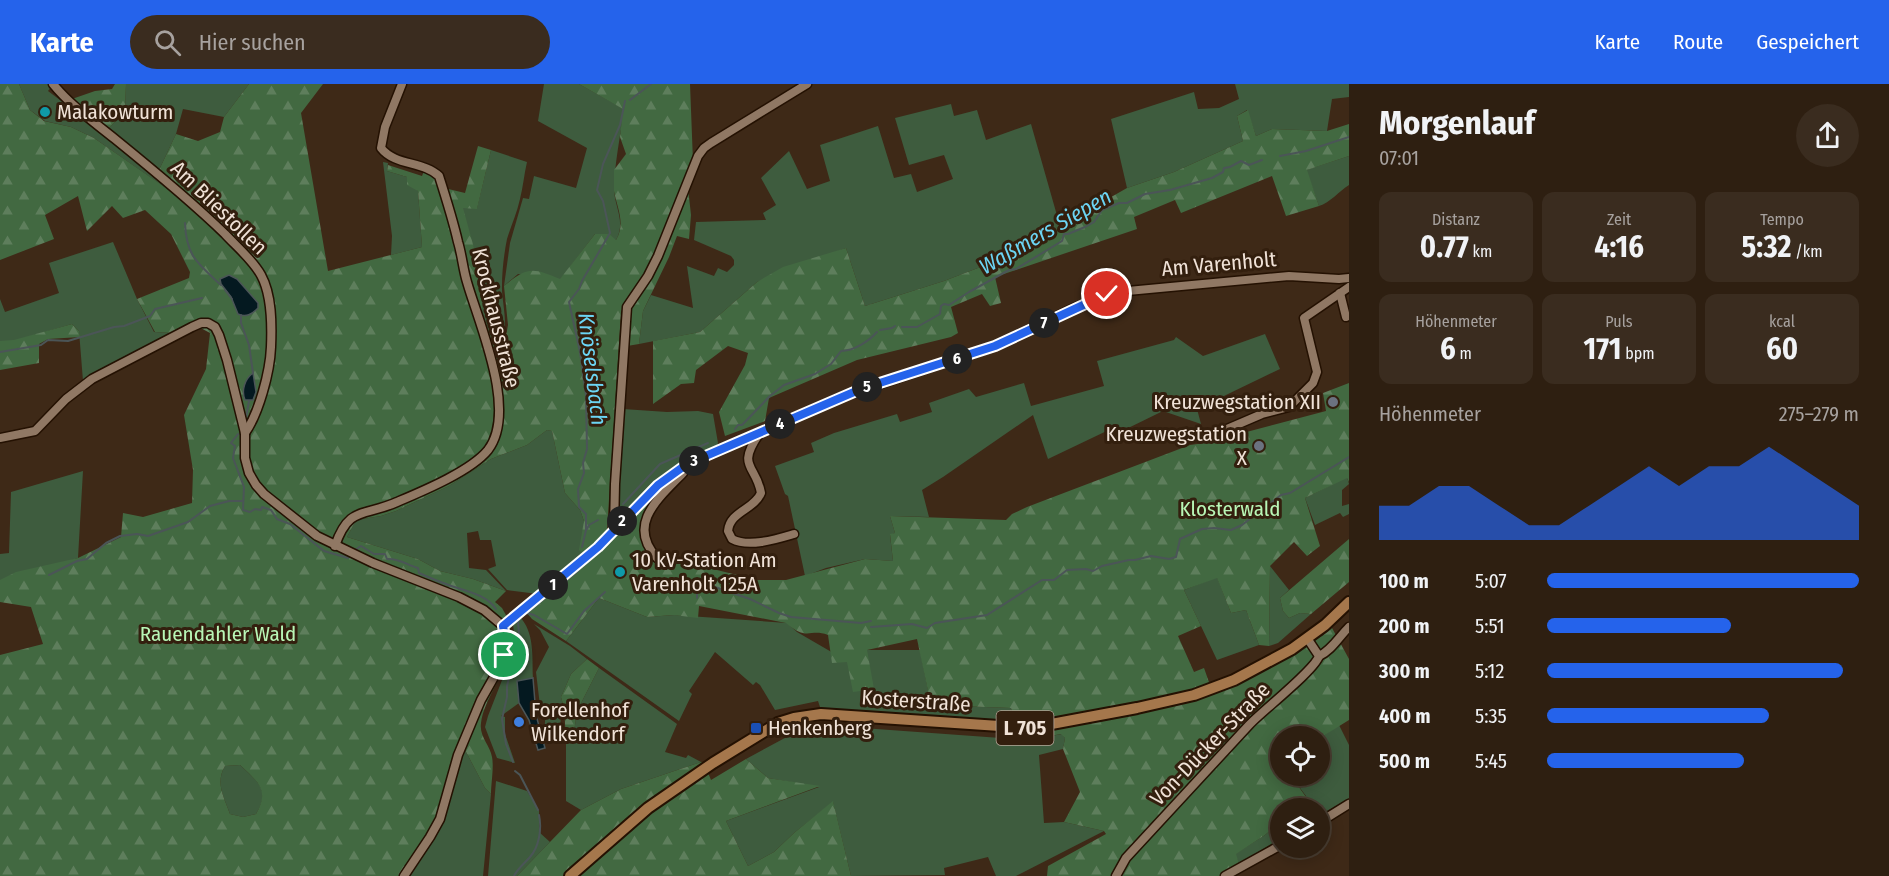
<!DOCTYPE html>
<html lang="de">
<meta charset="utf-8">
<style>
body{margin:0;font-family:"Fira Sans Condensed",sans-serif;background:#3a2c1f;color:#f1f3f6;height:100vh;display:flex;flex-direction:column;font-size:22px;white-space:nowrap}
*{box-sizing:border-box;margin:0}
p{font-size:20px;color:#a7a29f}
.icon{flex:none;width:33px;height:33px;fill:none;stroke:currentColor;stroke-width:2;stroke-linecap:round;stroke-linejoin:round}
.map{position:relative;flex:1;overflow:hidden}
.sheet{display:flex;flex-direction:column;background:#2e1f11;width:540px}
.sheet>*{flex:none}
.fabs{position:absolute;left:1270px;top:642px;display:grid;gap:12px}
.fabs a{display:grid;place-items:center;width:60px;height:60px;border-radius:50%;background:#2e1f11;box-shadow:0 3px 15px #0003,0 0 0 2px #493d31;font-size:30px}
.pin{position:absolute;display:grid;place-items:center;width:51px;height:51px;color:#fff;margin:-26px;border:3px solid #fff;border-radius:50%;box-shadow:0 2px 6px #0007}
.km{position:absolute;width:30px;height:30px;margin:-15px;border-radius:50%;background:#222;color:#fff;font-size:16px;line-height:30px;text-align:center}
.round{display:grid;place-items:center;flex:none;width:63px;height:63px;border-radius:32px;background:#3a2c1f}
.headline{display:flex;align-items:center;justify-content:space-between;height:102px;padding:0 30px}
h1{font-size:33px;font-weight:700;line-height:45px}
.metrics{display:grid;grid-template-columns:repeat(3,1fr);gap:9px;height:102px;padding:6px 30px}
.metrics div{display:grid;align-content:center;border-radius:12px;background:#3a2c1f;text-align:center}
.metrics b{font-size:30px;font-weight:700}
.metrics small{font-size:16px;font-weight:400}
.metrics p{font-size:16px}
.chart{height:168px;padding:12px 30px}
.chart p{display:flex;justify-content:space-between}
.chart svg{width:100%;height:108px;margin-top:6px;fill:#2563eb;opacity:.7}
ul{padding:0 30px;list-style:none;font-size:20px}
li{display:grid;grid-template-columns:96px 72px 1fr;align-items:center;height:45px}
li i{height:15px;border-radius:8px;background:#2563eb}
header{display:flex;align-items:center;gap:36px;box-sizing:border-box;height:84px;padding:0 30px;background:#2563eb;color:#fff}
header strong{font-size:28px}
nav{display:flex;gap:33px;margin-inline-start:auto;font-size:21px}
.search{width:420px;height:54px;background:#3a2c1f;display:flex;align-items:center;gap:15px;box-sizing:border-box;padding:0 21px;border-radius:33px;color:#a7a29f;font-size:22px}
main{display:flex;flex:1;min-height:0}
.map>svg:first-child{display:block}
.green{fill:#3e5c3e}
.forest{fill:url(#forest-firs);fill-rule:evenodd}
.water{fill:#041920;stroke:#4b5557;stroke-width:1.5}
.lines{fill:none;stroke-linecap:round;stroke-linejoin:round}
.stream{stroke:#4b5557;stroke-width:2}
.minor-casing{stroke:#241102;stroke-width:11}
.major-casing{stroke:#241102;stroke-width:14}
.minor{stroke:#907864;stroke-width:8}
.major{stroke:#a5774c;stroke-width:10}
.route-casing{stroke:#fff;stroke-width:12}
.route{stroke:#2563eb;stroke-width:8}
.culture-dot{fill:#0f9aa8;stroke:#331f0e;stroke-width:2}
.worship-dot{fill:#6b7280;stroke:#331f0e;stroke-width:2}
.shop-dot{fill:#3f7fe0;stroke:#331f0e;stroke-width:2}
.transit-dot{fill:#1a4fb4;stroke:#331f0e;stroke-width:2}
.labels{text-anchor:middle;stroke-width:6;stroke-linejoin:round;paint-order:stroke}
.shield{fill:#331f0e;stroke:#b7a89b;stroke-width:1.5}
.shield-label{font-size:20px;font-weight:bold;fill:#f0e2d7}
.poi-label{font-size:21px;fill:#f0e2d7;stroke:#331f0e;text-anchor:start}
.street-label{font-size:21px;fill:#f0e2d7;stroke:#331f0e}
.park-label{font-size:21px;fill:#b8f6b6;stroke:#331f0e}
.water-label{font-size:22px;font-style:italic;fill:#6cd5f4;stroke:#331f0e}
</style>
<header>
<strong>Karte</strong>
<div class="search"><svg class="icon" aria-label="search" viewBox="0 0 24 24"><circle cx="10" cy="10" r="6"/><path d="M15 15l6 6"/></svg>Hier suchen</div>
<nav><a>Karte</a><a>Route</a><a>Gespeichert</a></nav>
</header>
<main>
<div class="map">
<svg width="1349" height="792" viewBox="0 0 1349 792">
<defs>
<pattern id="forest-firs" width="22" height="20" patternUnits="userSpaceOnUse" patternTransform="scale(1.5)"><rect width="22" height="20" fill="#426941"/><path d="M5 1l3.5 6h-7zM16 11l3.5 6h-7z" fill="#5e7e5c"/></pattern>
</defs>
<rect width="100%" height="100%" fill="#3e2917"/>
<!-- green -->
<g class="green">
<path d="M19,0H49L51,3L48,7L104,49L125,28L126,0H249L224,33L183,25L176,50L159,86L177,112L94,54L71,43L45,37L30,26Z"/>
<path d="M544,0H579L624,25C621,49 614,82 614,106C615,124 626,138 616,156L595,150L560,196L518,190L504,202L510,159L523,114L529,115L534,92L576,104L587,64L538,37Z"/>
<path d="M1235,0H1349V13L1332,15L1327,47L1272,45L1256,52L1247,26L1237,32L1243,57L1174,88L1127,104L1111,35L1194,8L1198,25L1219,24L1239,15Z"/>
<path d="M951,20L954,32L977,26L986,56L1031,40L1060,142L1004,174L944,197L865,222L846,164L757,198L700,248L639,260L643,227L651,211L693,224L687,182L714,192L718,184L727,188L734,181V176L731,172L694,156L696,138L766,136L763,129L776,121L761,94L789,67L807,105L830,97L820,61L878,42L894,94L911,90L917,108L953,95L944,71L909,81L895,34Z"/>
<path d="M491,66L527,78C524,91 523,103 520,115C517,129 511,142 507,155C504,170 502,187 502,202C501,219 515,261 490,264L482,227V193L462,124H477Z"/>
<path d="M1349,72V101C1339,107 1330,119 1319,122L1306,86Z"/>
<path d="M383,78L388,79L387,87L407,93L418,107L422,163L391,171L392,152Z"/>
<path d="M113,158L137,215L154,248L173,249L83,297L79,247L72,240L14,257H0V215L5,228L59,209L49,179Z"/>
<path d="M1265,250L1280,285L1197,325L1201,340L1163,327L1118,349L1115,343L1048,375L1033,331L943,393L922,406L929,433L890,432L895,449L890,451L893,477L865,475L826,484L805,492L788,412L785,410L775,382L814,368L811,359L834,349L897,330L900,338L932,328L929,319L969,305L976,313L1024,299L1031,322L1104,302L1097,277L1174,256L1176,253L1203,272Z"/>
<path d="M623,325L667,328L698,327L713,330L718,359L716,364L677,382L636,417L625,432L622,433L617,427Z"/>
<path d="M547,346L552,347L565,409L580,426L584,437L585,471L538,510L507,506L488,485L496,482L491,456H480L478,447L467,449L469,484L486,486L506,507L473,495L440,487L418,475L347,453L356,436L381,432L396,427L449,402L491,375L527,361Z"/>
<path d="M83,387L78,474L0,499V470L9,469L11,408Z"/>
<path d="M1347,393L1349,400L1342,406V422L1349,420V430L1343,433L1340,429L1315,441L1305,414Z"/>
<path d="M1270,482L1289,506L1280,514L1283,527L1289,534L1300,529L1311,530L1278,559L1269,562Z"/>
<path d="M1217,493L1231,529L1246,526L1259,561L1217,576L1184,506Z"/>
<path d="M599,514L647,533L674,531L787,539L797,548L847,577L867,566H920L931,621L1011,624L1015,639L821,626L818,617L775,626L760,601L756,598L753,601L715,568L689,607L692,610L679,637L566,557Z"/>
<path d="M519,532C535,548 532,573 533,594L517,597L519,619L501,632L505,633V650L515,679L497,674L485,643L488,632L515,563L513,539Z"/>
<path d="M534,540L570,562L587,575L571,590L561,613L564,624H561L560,655L544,652L546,623L540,622L536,588L549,563L540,546Z"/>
<path d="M599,584L677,640L665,668L686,674L688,671L701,678L621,705L581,726L566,717V655L574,648L577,627Z"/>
<path d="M821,641L1029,656L1062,650L1065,654L1063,665L1039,671L1044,739L1064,738L1104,747L1016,792H996L988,773L944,784L945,791L851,792L833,718L794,749L774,768L748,782L726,737L819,703L768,694L746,675L796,648Z"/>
<path d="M1339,641L1349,661V714L1320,731V724H1291L1293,715L1306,712L1291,692H1320V654Z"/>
<path d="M464,664L485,704L491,710L483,792H409L407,790L443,735Z"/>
<path d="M240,681C258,698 271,706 256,730L243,733L230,730C224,713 215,699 225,682Z"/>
<path d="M496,697L527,707L539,727V748L550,758L517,792H488Z"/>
<path d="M1281,737V754L1239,780L1235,770L1265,751Z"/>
</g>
<!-- forest -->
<g class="forest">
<path d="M0,0H19L30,26L44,37L71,43L94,54L176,111L172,98L159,86L176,50L198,57L220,48L224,33L249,0H323L301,29L328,187L422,163L418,107L407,101V93L387,87L388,81L422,92L424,87L434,90L440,103L465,109L478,62L491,66L477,125L463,124L482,193V227L488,260L493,272L505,257L508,241L504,202C528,182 533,184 560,195L595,150H609L616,156C626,139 617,124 614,107C614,100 614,93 614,86L626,70L620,53L623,25L579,0H690L693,78L655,170L644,191L627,214L621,228L607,446L597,461L585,471L579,466L584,437L580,426L565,409L552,347L547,346L527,361L491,375L449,402L396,427L381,432L356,436L347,453L418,475L440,487L473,495L506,507L495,518L502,524L507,533L499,539L503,560L500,577L437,735L401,792H0V571L43,560L31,523L0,518V496L16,488L78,474L121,453L123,429L143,433L192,419L193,386L184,331L206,285L210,249L197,242L173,249L155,248L137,215L189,194L190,188L171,150L145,126L123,134L112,122L87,147L78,112L45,131L54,155L0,176ZM240,681C258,698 270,706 256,730L243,733L230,730C224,713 215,699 225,682Z"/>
<path d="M115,0H126L125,28L109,44L72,15L95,7L112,5Z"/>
<path d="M1248,26L1256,52L1272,45L1327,47L1349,40V72L1307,86L1319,122L1286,132L1272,92L1181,129L1175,116L1134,133L1137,145L995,193L1001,219L990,222L982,210L951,223L958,249L951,253L857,276L769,314L765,337L725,352L719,328L745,281L748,269L728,262L696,286L694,299L681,300L653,320V257L700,248L757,198L783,183L846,164L865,222L944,197L1004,174L1127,104L1174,88L1243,57L1237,32Z"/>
<path d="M688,104L691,131L689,155L677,152L669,173L643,227L639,260L627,262V230Z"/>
<path d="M72,240L79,247L80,253L48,255L39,260V279L0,286V257L14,256Z"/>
<path d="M1349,299V398L1347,394L1305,414L1320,462L1307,472L1294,458L1270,482L1269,562L1259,561L1246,526L1231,529L1217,494L1184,506L1201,542L1178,552L1194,588L1204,584L1210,601L1322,552L1332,544L1349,575V636L1320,654L1281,652V692H1291L1306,713L1293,715L1291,724H1281V737L1265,751L1236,770L1239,780L1229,788L1231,792H1047L1048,782L1106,750L1104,747L1064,738L1080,708L1063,665L1065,654L1061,650L1029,656L1015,639L1011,624L931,621L917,555L867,566L874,605L853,608L847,578L832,579L828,551C809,544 808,558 786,539L699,522L698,534L674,531L647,533L599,514L566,557L532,535L526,528L591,473L620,447L651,412L676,391C647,423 634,429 648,474L697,481L757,496H786L865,475L893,477L890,450L895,449L890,432L1006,436L1012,430L1027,423L1190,361L1205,359L1326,327L1323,309Z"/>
<path d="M1349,455V498L1311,530L1300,529L1289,534L1283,527L1280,514Z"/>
<path d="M509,543C520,577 485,607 481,639C479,653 490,661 492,673C494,683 491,700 491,710L485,704L464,664L472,641L495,596L507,545Z"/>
<path d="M587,575L599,584L577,627L574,648L566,655L564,624L561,613L571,590Z"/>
<path d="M746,675L768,694L820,702L726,737L748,782L774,768L794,749L833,717L851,792H517L581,726L621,705L701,678L704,679L711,696Z"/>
</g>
<!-- water -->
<g class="water">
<path d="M229,191L237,195L258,219V224C252,230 246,234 238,230L231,213L221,200L220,195Z"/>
<path d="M253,289L256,308L253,316H245C241,306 245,295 253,289Z"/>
<path d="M533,594L536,631L545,664L538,666L529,636L519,619L517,597Z"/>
</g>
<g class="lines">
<!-- stream -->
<g class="stream">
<path d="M630,16L651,0"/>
<path d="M1280,72L1306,67L1349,53"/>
<path d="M185,139C186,172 198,180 221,201"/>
<path d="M225,206L232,215"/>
<path d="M241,231V239L249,261L253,289"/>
<path d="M902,243H917L940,230L941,222L944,220L949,221L969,208L1009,186L1016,185L1062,157L1064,150H1068L1085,143L1094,138L1102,126L1119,119H1127L1145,110L1170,106L1212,94L1223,88L1224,84L1230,83L1241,77L1249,81L1262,76"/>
<path d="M880,246L892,244L895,242"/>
<path d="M0,268L41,261L48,256L68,257L114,243L124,242L150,232L155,225L202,214"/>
<path d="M246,334L249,317"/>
<path d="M735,345L738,341H742L770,312L784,301L815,290L831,280L841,267C854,267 869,257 877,248"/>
<path d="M238,350L231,359L235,362L233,374L244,403L243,426L250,428L255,425L261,426L262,423L271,426L277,435L290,440L324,467L348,474"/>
<path d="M623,420L660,380L708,359"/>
<path d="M587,445L589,441L598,436"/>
<path d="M582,463L586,446V430L579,423L578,405L584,389L583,379L587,365L586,311L580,268L569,218L579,205L582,197L610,149L603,117L597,106L603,80L620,41L625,17"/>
<path d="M355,466L361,462L374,470H385L387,475C399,474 407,481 418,484L419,489C428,493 437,497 446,500C463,507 485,509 496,525"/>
<path d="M49,491L77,477L87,475L106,459L120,452L137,450L148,452L188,438L210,422L229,417H243"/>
<path d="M706,500L710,493"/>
<path d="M697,514V504L703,499L750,515L779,529L791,533L861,539L871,537"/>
<path d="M528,528L579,486"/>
<path d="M527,529L534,531L567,550L584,527L605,508"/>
<path d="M871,543L912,540L927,544L935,539L987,531L1042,496H1054L1067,486L1086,485L1093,487L1102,482L1129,476H1135L1151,472L1169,475L1176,473L1180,455L1202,445L1214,444L1231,446L1242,441L1281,411L1290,409L1349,373"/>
<path d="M513,678L506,660L502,635L507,613V602L519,550L518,538L520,534"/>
<path d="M515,687L520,691L538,726"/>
<path d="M514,792C518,784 524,780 530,773C539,763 542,745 539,731"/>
</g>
<defs>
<g id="minor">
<path d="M53,0C70,21 94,38 115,55C152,85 190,116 225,150C237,163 252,175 261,191C272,211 272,240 271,263C270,288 259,329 245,349"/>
<path d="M1340,209L1346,233"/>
<path d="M1220,348L1262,330L1289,323L1313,299L1317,288L1304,234L1349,203"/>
<path d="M759,350C736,384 756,380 761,409C754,426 730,427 728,447L732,455C749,464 777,455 794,450"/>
<path d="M0,354L35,347L66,315L92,295L192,243L201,239H208L215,243L219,251L227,276L245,349V374L249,389L256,401L264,410L317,452L373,479L459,513L484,526L503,542L506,560L502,579L481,616L458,671L440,735L430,753L404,792"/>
<path d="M614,446L615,400L627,223L648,192L658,172L698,72L704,64L711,59L807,0"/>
<path d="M335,462C349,421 364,433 397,418C423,407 471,387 488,366C518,327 479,240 467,198C463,185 462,171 458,158C453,136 446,114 439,92C423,77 395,82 381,64L385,43L402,0"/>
<path d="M657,474C626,440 659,414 683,389L686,383"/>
<path d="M503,542L598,463L658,401L687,380L844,312L995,262L1074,224L1117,208L1289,192L1339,195L1349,194"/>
<path d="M1319,572C1331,567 1339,553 1349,543"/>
<path d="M1320,738L1349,720"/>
<path d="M1116,792L1126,774L1249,641C1262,627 1315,586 1319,572L1307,554"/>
<path d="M1225,792L1281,761"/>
</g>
<path id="major" d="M570,792L648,724L713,679L778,639L794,634L821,630L1030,644L1137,624L1194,611L1234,596L1292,565L1325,541L1349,518"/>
</defs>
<!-- minor casing -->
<use href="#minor" class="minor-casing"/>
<!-- major casing -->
<use href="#major" class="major-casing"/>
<!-- minor -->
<use href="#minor" class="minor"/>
<!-- major -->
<use href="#major" class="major"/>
</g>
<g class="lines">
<defs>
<path id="route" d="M504,571L506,560L503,542L598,463L658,401L687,380L861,305L995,262L1107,210"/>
</defs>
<!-- route casing -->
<use href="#route" class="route-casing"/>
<!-- route -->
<use href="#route" class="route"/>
</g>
<!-- markers -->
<g class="culture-dot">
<circle cx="45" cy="28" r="6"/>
<circle cx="620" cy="488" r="6"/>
</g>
<g class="worship-dot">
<circle cx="1333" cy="318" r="6"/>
<circle cx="1259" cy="362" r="6"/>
</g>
<circle class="shop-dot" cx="519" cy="638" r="6"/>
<rect class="transit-dot" x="750" y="638" width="12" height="12" rx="3"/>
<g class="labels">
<!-- shield labels -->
<rect class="shield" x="996.5" y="627" width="57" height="34" rx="4.5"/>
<g class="shield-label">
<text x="1025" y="651">L 705</text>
</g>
<!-- poi labels -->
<g class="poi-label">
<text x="57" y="35">Malakowturm</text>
<text x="1321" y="325" text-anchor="end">Kreuzwegstation XII</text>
<text x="1247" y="357" text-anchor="end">Kreuzwegstation<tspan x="1247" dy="24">X</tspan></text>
<text x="632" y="483">10 kV-Station Am<tspan x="632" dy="24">Varenholt 125A</tspan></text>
<text x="531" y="633">Forellenhof<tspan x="531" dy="24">Wilkendorf</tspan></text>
<text x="768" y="651">Henkenberg</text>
</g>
<!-- street labels -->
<g class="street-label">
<text transform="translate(219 124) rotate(44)" y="7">Am Bliestollen</text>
<text transform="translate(1219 180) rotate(-5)" y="7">Am Varenholt</text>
<text transform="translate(496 234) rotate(76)" y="7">Krockhausstraße</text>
<text transform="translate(916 617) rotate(4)" y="7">Kosterstraße</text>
<text transform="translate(1210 660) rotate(-46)" y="7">Von-Dücker-Straße</text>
</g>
<!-- park labels -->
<g class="park-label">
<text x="1230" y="432">Klosterwald</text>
<text x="218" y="557">Rauendahler Wald</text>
</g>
<!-- water labels -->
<g class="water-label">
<text transform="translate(1045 147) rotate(-30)" y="8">Waßmers Siepen</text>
<text transform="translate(593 285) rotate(83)" y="8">Knöselsbach</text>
</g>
</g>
</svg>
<div class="fabs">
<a><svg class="icon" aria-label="locate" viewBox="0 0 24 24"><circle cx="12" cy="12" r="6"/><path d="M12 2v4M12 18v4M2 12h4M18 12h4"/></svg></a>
<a><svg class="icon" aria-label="layers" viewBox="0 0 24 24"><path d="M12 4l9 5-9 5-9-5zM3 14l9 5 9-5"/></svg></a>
</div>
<div class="pin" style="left:504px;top:571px;background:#1e9e55"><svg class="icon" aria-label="arrive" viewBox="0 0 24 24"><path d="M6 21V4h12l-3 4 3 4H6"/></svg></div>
<div class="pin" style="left:1107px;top:210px;background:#d93025"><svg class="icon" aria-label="check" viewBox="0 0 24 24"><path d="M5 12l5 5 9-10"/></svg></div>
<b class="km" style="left:553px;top:501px">1</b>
<b class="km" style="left:622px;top:437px">2</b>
<b class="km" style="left:694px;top:377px">3</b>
<b class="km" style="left:780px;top:340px">4</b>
<b class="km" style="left:867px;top:303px">5</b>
<b class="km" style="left:957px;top:275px">6</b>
<b class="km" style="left:1044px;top:239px">7</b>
</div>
<section class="sheet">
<div class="headline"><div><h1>Morgenlauf</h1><p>07:01</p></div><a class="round"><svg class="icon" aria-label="share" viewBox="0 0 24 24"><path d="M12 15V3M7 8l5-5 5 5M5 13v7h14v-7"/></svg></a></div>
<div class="metrics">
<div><p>Distanz</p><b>0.77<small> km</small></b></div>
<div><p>Zeit</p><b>4:16</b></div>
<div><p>Tempo</p><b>5:32<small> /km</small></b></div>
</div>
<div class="metrics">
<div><p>Höhenmeter</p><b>6<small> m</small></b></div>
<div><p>Puls</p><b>171<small> bpm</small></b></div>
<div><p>kcal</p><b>60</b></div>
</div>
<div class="chart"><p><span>Höhenmeter</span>275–279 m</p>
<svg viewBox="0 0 160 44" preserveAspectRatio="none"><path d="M0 44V30L10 30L20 22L30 22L40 30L50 38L60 38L70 30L80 22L90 14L100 22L110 14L120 14L130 6L140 14L150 22L160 30V44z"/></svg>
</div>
<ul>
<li><b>100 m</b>5:07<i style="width:100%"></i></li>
<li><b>200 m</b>5:51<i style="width:59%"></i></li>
<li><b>300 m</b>5:12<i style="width:95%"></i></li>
<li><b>400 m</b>5:35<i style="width:71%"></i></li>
<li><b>500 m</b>5:45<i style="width:63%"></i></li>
</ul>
</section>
</main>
